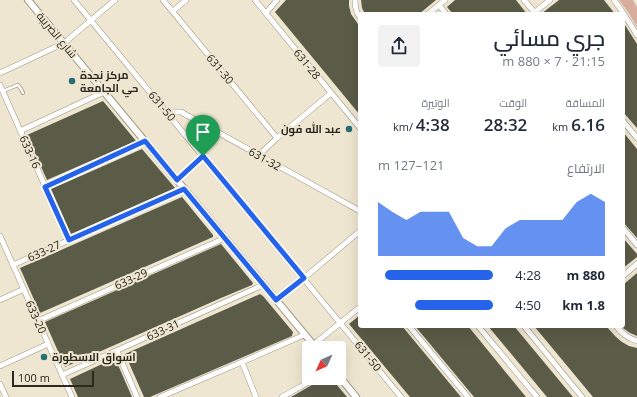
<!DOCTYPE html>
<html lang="ar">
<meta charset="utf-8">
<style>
body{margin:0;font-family:"Open Sans",Cairo,sans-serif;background:#f2f2f3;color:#1f2937;direction:rtl;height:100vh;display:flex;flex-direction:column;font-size:15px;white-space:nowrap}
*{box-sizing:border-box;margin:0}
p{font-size:13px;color:#747a83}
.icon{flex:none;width:22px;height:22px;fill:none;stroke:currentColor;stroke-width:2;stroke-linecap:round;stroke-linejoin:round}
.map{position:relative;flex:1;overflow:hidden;direction:ltr}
.drawer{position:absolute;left:358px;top:12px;width:267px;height:316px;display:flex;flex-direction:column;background:#fff;border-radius:4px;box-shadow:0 4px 16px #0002;direction:rtl}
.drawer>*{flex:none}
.needle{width:26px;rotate:225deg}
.controls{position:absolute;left:302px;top:341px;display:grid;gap:8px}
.controls a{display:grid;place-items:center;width:44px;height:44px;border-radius:4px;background:#fff;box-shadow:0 4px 16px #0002;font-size:20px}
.scale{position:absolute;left:12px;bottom:10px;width:82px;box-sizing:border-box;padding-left:4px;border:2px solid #2b2820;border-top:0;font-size:11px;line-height:14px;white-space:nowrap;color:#2b2820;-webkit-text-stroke:3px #efe6d1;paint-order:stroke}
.pin{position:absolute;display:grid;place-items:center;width:34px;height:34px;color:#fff;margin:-41px -17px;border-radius:50% 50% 50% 0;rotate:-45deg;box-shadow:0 0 4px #0007}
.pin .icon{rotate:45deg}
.round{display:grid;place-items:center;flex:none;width:42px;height:42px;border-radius:4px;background:#f2f2f3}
.headline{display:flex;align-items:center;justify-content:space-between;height:68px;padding:0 20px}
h1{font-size:22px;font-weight:600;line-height:30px}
.stats{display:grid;grid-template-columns:repeat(3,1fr);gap:6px;height:68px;padding:4px 20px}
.stats div{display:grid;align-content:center}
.stats b{font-size:17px;font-weight:600}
.stats small{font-size:11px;font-weight:400}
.stats p{font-size:11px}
.chart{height:112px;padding:8px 20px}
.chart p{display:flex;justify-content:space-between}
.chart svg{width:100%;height:72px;margin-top:4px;fill:#2563eb;opacity:.7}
ul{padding:0 20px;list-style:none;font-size:13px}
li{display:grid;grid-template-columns:64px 48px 1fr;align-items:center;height:30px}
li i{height:10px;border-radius:5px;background:#2563eb}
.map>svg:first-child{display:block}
.green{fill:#d8af9e}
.building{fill:#5a5c48}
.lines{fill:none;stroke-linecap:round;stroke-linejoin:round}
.service-casing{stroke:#9d9581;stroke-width:4}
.minor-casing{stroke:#9d9581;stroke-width:6}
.tertiary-casing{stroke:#9d9581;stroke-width:8}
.service{stroke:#fff;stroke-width:2.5}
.minor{stroke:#fff;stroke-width:5}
.tertiary{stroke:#fff;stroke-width:6}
.route-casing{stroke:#fff;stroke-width:8}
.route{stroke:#2563eb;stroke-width:5}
.poi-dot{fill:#257076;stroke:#efe6d1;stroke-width:1.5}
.labels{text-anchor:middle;stroke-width:4;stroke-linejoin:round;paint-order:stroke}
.street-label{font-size:11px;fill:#2b2820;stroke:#efe6d1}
.poi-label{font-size:11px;font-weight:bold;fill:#2b2820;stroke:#efe6d1;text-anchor:start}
</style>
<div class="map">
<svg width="637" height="397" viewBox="0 0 637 397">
<rect width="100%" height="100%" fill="#efe6d1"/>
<!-- green -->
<path class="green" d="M619,0H633L637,7V27L628,12Z"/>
<!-- building -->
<g class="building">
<path d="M286,0H349V6L351,14L360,27V115L275,12Z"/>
<path d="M361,0H436L419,14H365L362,8Z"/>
<path d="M455,0H516L527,14H453L447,7Z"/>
<path d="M559,0H604L615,14H541Z"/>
<path d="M623,22L637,44V128L623,112Z"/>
<path d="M103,101L136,141L47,180L27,135Z"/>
<path d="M623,132L637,149V238L623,222Z"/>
<path d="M142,149L175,188L71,234L51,189Z"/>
<path d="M182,197L213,235V237L40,313L20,268Z"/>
<path d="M623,238L637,254V257L623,268Z"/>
<path d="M221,244L253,283L252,285L221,298L65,367L45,322Z"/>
<path d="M637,273V336L630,333L623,328V285Z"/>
<path d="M260,294L263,296L293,332L292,336L150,397H144L125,354Z"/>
<path d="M360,315V326H402L461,397H410L349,324Z"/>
<path d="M415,326H468L526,397H474Z"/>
<path d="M488,326H514L573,397H547Z"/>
<path d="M534,326H606L616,337L622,342L629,346L637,348V397H593Z"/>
<path d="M115,358L132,397H78L70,379Z"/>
<path d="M324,378H331L347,397H291Z"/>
</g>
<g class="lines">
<defs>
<path id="service" d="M3,91L18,85L21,89L23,93"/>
<g id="minor">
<path d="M74,0L401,397"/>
<path d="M163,0L277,138"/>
<path d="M255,0L360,128"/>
<path d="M355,0C355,6 356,13 360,17"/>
<path d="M524,0L536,14"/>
<path d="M614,0L622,11L637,35"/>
<path d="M439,5L446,14"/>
<path d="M173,11L186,0"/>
<path d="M535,12L550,0"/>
<path d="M266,13L277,0"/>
<path d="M428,14L445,0"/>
<path d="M0,73L64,43L115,0"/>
<path d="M0,85L69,240"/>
<path d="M170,115L175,112H181L360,211"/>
<path d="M623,121L637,138"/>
<path d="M20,131L104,92"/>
<path d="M259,155L277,138L331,93"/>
<path d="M177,180L203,156"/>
<path d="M45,187L145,141"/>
<path d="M623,228L637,245"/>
<path d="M0,236L72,397"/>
<path d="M13,265L184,189"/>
<path d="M623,276L637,264"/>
<path d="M0,300L24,289"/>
<path d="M276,300L304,278L360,231"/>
<path d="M38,321L225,238"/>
<path d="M409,326L468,397"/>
<path d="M478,326L537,397"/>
<path d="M524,326L582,397"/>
<path d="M616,326C622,333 627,338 637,341"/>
<path d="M313,345L360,307"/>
<path d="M117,351L137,397"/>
<path d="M242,362L256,397"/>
<path d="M0,366L48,344"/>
<path d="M62,375L263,285"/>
<path d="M0,384L6,397"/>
<path d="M160,397L242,362L304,335"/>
<path d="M282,397L316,378"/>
</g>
<g id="tertiary">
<path d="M28,0L316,348"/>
<path d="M339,376L356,397"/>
</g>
</defs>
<!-- service casing -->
<use href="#service" class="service-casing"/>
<!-- minor casing -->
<use href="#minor" class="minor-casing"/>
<!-- tertiary casing -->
<use href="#tertiary" class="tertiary-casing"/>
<!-- service -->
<use href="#service" class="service"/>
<!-- minor -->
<use href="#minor" class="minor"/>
<!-- tertiary -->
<use href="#tertiary" class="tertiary"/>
</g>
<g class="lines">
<defs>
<path id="route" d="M145,141L177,180L203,156L304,278L276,300L184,189L69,240L45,187Z"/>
</defs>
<!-- route casing -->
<use href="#route" class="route-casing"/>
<!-- route -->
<use href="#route" class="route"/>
</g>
<!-- markers -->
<g class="poi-dot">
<circle cx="72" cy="81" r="4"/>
<circle cx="349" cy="129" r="4"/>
<circle cx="44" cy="357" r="4"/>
</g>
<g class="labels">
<!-- street labels -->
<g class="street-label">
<text transform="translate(57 35) rotate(50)" y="4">شارع الضريبة</text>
<text transform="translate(307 64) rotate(51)" y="4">631-28</text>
<text transform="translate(220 69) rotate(50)" y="4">631-30</text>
<text transform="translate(162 106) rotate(50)" y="4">631-50</text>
<text transform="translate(30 152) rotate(66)" y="4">633-16</text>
<text transform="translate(265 159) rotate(29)" y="4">631-32</text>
<text transform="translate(44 251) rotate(-24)" y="4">633-27</text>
<text transform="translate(131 279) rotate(-24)" y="4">633-29</text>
<text transform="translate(36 317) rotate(66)" y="4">633-20</text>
<text transform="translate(163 330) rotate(-24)" y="4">633-31</text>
<text transform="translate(368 356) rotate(51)" y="4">631-50</text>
</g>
<!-- poi labels -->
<g class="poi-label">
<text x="80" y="79">مركز نجدة<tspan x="80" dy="13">حي الجامعة</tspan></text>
<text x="341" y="133" text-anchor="end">عبد الله فون</text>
<text x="52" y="361">اسواق الاسطورة</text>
</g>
</g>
</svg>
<div class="controls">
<a><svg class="needle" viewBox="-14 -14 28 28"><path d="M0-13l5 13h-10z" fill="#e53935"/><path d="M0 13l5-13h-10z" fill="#747a83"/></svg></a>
</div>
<div class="scale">100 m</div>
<div class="pin" style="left:203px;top:156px;background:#1e9e55"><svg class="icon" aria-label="arrive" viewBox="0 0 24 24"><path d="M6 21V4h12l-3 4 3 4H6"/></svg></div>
<section class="drawer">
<div class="headline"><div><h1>جري مسائي</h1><p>21:15 · 7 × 880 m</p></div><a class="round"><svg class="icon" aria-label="share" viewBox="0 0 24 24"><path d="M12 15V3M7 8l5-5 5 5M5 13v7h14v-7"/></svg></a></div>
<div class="stats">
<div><p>المسافة</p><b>6.16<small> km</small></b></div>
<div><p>الوقت</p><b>28:32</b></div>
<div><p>الوتيرة</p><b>4:38<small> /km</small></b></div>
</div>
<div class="chart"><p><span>الارتفاع</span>121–127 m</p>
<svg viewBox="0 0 160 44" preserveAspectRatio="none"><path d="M0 44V11L10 17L20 22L30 17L40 17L50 17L60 33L70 38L80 38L90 27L100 22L110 22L120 22L130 22L140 11L150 6L160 11V44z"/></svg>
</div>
<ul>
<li><b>880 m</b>4:28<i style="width:94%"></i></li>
<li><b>1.8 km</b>4:50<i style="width:68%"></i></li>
</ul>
</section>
</div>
